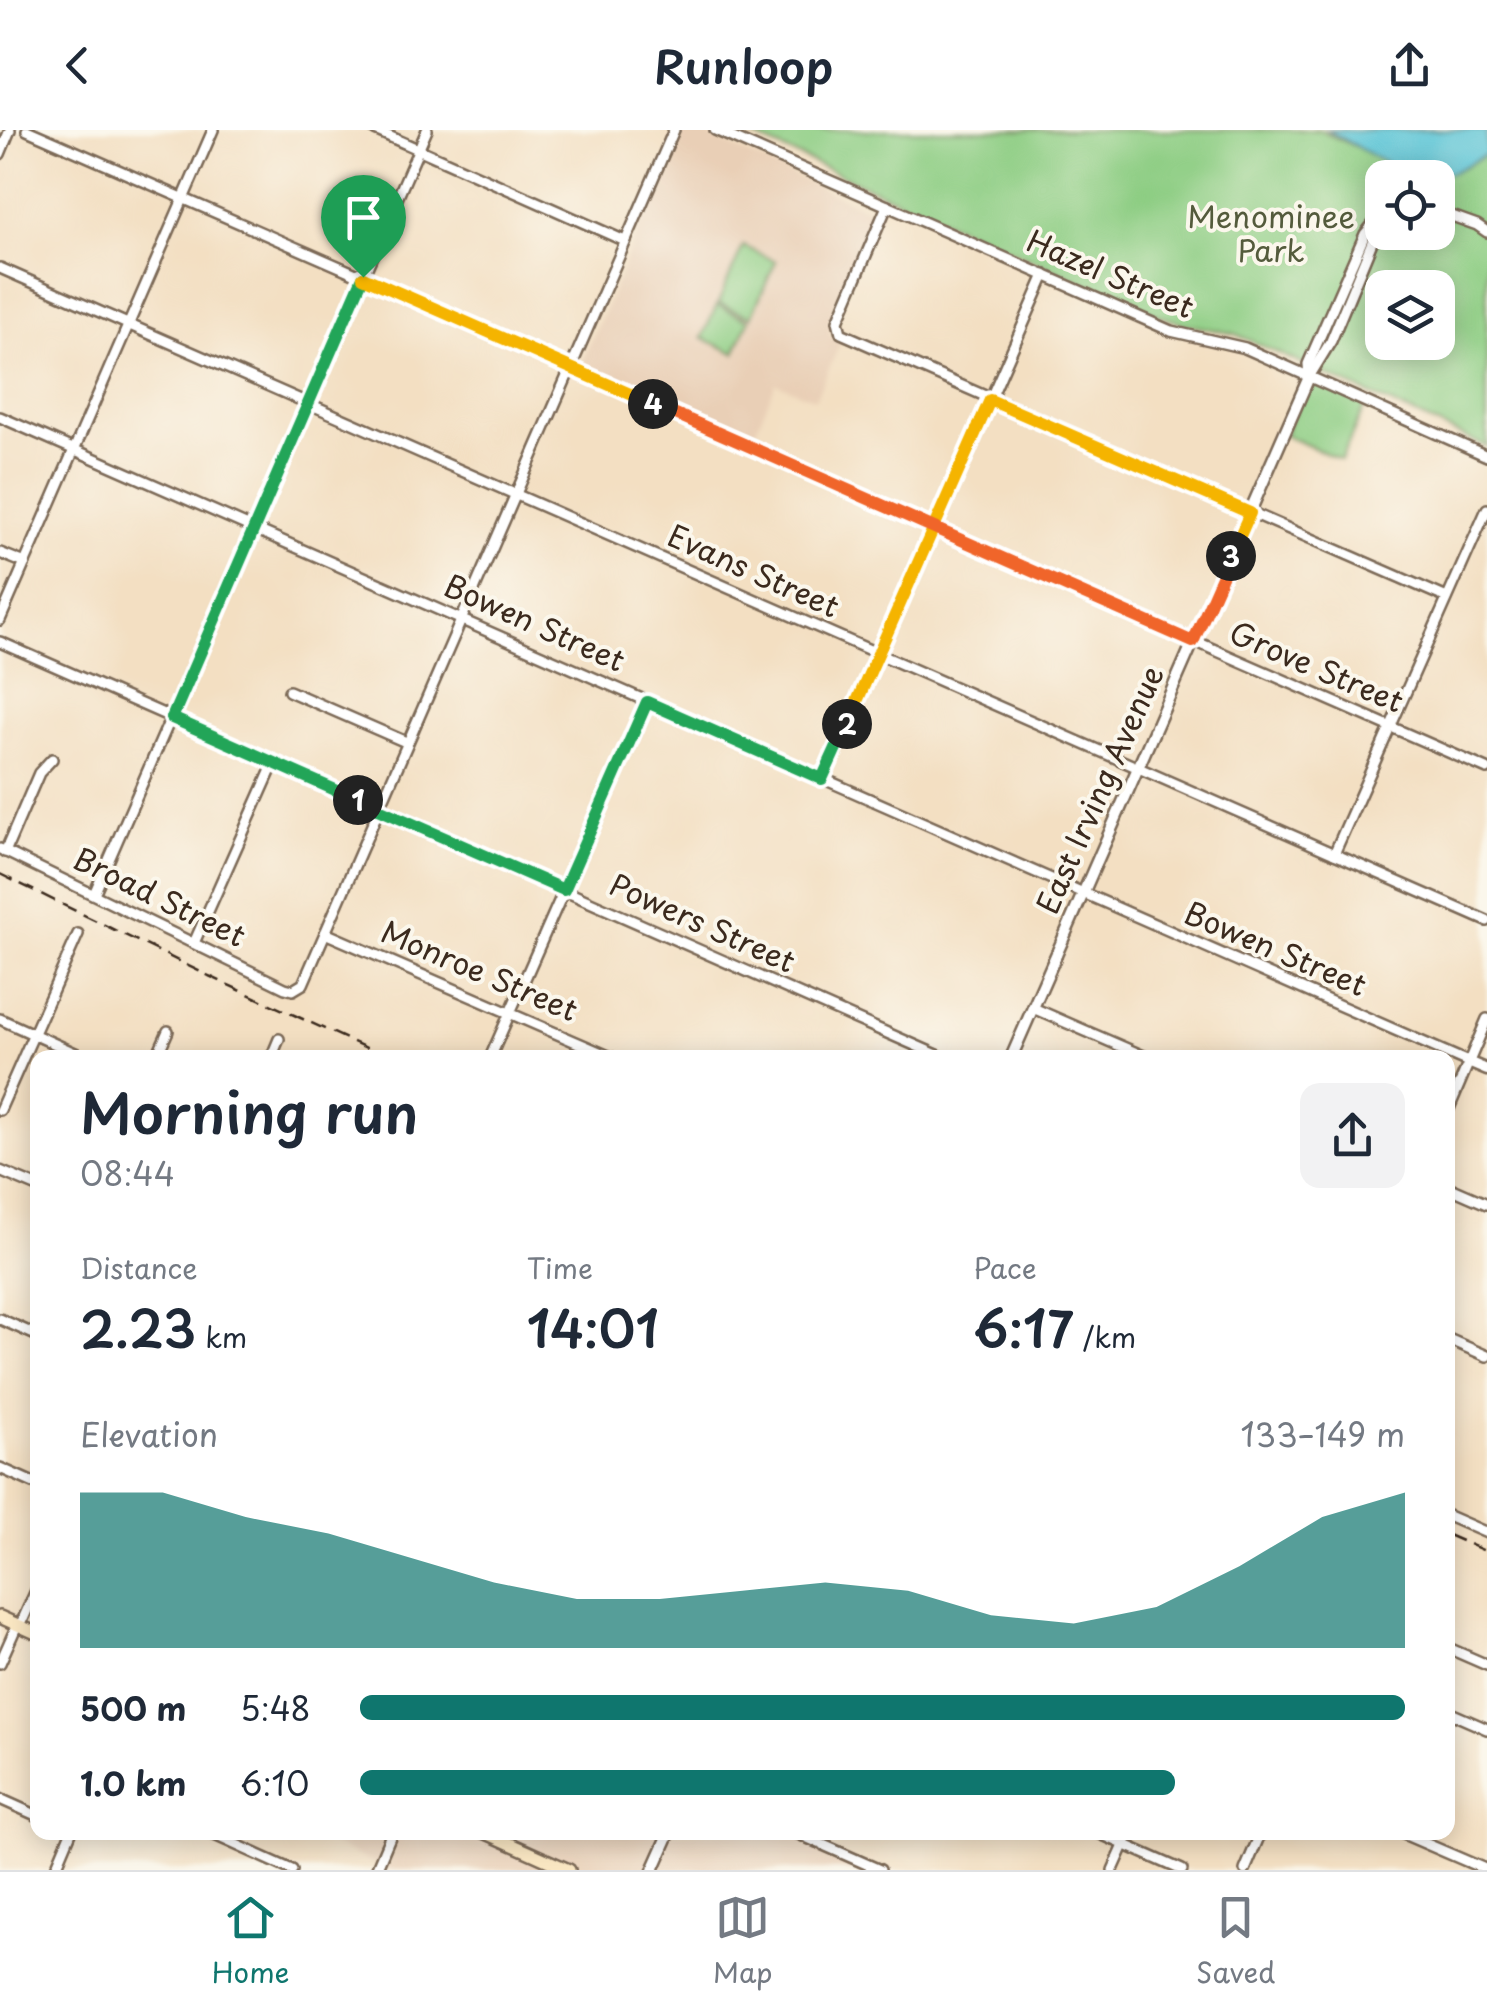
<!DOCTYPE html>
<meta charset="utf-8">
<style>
body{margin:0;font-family:"Playpen Sans",sans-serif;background:#f2f2f3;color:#1f2937;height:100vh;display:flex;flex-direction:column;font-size:38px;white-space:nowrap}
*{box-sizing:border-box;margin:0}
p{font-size:32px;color:#747a83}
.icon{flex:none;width:55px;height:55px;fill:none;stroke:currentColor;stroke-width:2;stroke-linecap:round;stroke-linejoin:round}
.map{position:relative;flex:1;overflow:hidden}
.sheet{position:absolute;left:30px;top:920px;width:1425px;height:790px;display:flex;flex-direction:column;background:#fff;border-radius:20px;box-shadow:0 5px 25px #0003}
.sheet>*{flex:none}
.tools{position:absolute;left:1365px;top:30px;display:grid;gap:20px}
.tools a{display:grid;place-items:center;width:90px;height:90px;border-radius:20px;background:#fff;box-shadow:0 5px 25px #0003;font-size:50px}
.pin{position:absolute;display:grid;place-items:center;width:85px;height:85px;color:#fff;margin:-102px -42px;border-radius:50% 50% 50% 0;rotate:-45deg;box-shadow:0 0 10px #0007}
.pin .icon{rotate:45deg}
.km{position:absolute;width:50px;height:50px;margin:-25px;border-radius:50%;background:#222;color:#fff;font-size:28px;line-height:50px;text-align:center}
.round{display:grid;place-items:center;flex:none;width:105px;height:105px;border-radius:20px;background:#f2f2f3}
.summary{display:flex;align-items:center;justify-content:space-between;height:170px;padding:0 50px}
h1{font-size:55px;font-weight:600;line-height:75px}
.figures{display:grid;grid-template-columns:repeat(3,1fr);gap:15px;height:170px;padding:10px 50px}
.figures div{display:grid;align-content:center}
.figures b{font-size:50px;font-weight:600}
.figures small{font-size:28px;font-weight:400}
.figures p{font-size:28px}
.chart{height:280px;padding:20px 50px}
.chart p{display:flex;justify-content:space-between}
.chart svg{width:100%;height:180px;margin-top:10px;fill:#0f766e;opacity:.7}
ul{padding:0 50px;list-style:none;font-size:32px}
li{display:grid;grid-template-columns:160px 120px 1fr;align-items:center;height:75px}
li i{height:25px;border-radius:12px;background:#0f766e}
header{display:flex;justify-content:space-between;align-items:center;height:130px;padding:0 50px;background:#fff;font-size:45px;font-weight:600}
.tab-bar{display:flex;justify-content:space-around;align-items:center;height:140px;border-top:2px solid #e0e1e3;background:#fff;font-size:28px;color:#747a83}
.tab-bar a{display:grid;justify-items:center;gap:5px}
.tab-bar .current{color:#0f766e}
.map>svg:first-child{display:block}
.built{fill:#e9cfb6}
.green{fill:#8dcd83;stroke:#647c50;stroke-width:2.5;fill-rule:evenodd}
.water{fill:#5ac4d6;stroke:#4a777a;stroke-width:2.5}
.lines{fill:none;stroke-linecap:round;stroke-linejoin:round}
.minor-casing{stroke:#7b6957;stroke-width:14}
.tertiary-casing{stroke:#7b6957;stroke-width:15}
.secondary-casing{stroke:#7b6957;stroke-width:16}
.minor{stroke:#fff;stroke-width:9}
.tertiary{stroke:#fff;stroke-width:10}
.secondary{stroke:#fae7c3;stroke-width:11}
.rail{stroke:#3b2a1e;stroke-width:2.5;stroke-dasharray:15 8;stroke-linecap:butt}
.split-1-casing{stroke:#fff;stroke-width:20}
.split-2-casing{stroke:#fff;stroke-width:20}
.split-3-casing{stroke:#fff;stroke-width:20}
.split-4-casing{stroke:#fff;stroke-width:20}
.split-5-casing{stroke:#fff;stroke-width:20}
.split-1{stroke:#22a559;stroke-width:12}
.split-2{stroke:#22a559;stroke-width:12}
.split-3{stroke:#f5b400;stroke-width:12}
.split-4{stroke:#f0652b;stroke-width:12}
.split-5{stroke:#f5b400;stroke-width:12}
.labels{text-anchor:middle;stroke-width:8;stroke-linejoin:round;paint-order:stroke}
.park-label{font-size:30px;fill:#545b3c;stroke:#fbf7ec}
.street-label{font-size:30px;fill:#3b2a1e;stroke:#fbf7ec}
</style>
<header><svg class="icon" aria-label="back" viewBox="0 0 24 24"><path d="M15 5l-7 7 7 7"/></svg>Runloop<svg class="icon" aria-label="share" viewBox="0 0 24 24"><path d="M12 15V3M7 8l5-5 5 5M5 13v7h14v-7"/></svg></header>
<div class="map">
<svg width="1487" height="1740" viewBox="0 0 1487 1740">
<rect width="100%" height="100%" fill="#fbf7ec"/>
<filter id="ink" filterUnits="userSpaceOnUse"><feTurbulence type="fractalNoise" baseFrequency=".01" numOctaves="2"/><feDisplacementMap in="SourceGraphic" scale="20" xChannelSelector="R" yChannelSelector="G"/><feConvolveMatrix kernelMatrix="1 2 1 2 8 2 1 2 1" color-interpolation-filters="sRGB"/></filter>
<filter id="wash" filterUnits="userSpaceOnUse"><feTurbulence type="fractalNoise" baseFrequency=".0048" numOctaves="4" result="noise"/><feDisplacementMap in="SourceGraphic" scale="40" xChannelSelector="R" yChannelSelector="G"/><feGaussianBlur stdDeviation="2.25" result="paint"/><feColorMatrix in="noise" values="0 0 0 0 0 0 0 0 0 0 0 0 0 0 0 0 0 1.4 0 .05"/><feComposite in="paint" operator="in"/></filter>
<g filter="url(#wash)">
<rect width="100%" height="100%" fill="#f3dfc2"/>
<!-- built -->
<g class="built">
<path d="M682,0H696L875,83L830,188V205L841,212L815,269L776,253L751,310L586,237L582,232Z"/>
<path d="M333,1702H794L873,1740H376L378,1735L329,1712Z"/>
</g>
<!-- green -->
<g class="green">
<path d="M739,0H1319L1364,20L1404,44L1408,40C1445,48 1455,42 1487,24V317L1235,204L1184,194L1157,185ZM1382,48H1438V102H1382ZM1382,158H1438V212H1382Z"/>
<path d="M743,116L776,131L751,187L718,173Z"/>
<path d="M717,175L749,190L735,223L702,208Z"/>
<path d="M1309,247L1367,271L1341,330L1284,305Z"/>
</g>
<!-- water -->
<path class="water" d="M1327,0H1487V24L1451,43L1417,47L1414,42L1408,40L1405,44Z"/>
</g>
<g filter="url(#ink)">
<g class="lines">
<defs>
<g id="minor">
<path d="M27,0L1487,639"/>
<path d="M375,0L625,111"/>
<path d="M715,0L1171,201L1245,218L1487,326"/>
<path d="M0,24L10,0"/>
<path d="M887,76L838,191L841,203L1447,468"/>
<path d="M1438,81L1477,95L1487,102"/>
<path d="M0,138L1487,791"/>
<path d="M1309,247L1308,234L1365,104L1382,83"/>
<path d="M1309,247L1331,211L1382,88"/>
<path d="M0,287L1468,932"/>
<path d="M0,423L25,433"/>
<path d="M0,490L213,0"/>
<path d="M0,512L944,928"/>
<path d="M289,561L406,612"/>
<path d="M823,649L1045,145"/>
<path d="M0,719L285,858L293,860L303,854L674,0"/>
<path d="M5,722L39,643L52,629"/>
<path d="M1334,724L1487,379"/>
<path d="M94,764L427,0"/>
<path d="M325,803L613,928"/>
<path d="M194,813L274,633"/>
<path d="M1033,878L1148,928"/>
<path d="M0,889L86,928"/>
<path d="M156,928L168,901"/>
<path d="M271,928L279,909"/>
<path d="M490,928L647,572"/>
<path d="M0,980L78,804"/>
<path d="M1448,981L1487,889"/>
<path d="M0,1041L38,1057"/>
<path d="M1448,1057L1487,1074"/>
<path d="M0,1189L38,1206"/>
<path d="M1448,1209L1487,1226"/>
<path d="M0,1338L38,1355"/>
<path d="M1448,1386L1487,1403"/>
<path d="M20,1496L38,1456"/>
<path d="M1448,1518L1487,1535"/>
<path d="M0,1533L17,1495"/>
<path d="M1448,1582L1487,1599"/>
<path d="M0,1669L38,1686"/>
<path d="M208,1702L292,1740"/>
<path d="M794,1702L880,1740"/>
<path d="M1096,1702L1182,1740"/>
<path d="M1399,1702L1487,1740"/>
<path d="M55,1740L71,1702"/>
<path d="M376,1740L392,1702"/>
<path d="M1113,1740L1130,1702"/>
<path d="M1245,1740L1261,1702"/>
</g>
<g id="tertiary">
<path d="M1011,928L1309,247"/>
<path d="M1468,932L1487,940"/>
<path d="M653,1740L670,1702"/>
</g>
<g id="secondary">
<path d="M0,1487L38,1504"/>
<path d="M484,1702L569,1740"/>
</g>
</defs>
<!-- minor casing -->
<use href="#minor" class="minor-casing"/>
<!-- tertiary casing -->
<use href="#tertiary" class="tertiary-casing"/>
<!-- secondary casing -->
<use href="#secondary" class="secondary-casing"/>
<!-- minor -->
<use href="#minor" class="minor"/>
<!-- tertiary -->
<use href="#tertiary" class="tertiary"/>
<!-- secondary -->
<use href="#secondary" class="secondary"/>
<!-- rail -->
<g class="rail">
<path d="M0,744L209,846L388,928"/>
<path d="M1448,1405L1487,1422"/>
</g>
</g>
</g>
<g class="lines" filter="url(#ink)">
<defs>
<path id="split-1" d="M358,670L172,588L363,147"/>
<path id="split-2" d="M358,670L564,760L647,572L822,649L847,594"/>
<path id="split-3" d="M847,594L990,270L1250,383L1231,426"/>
<path id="split-4" d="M653,274L1193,512L1231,426"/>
<path id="split-5" d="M363,147L653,274"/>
</defs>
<!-- split-1 casing -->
<use href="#split-1" class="split-1-casing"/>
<!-- split-2 casing -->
<use href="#split-2" class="split-2-casing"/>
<!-- split-3 casing -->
<use href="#split-3" class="split-3-casing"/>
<!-- split-4 casing -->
<use href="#split-4" class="split-4-casing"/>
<!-- split-5 casing -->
<use href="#split-5" class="split-5-casing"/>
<!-- split-1 -->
<use href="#split-1" class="split-1"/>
<!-- split-2 -->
<use href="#split-2" class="split-2"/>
<!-- split-3 -->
<use href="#split-3" class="split-3"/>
<!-- split-4 -->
<use href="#split-4" class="split-4"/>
<!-- split-5 -->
<use href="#split-5" class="split-5"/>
</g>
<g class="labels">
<!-- park labels -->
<g class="park-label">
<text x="1271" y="98">Menominee<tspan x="1271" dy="34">Park</tspan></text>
</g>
<!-- street labels -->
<g class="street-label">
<text transform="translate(1110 145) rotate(23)" y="10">Hazel Street</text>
<text transform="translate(753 442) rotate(24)" y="10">Evans Street</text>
<text transform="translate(534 494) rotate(24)" y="10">Bowen Street</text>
<text transform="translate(1316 538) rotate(23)" y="10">Grove Street</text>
<text transform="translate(1101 660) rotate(-66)" y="10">East Irving Avenue</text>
<text transform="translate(159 768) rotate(26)" y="10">Broad Street</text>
<text transform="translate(702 794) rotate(24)" y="10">Powers Street</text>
<text transform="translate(1275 820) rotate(23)" y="10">Bowen Street</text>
<text transform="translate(479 842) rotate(23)" y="10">Monroe Street</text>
</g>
</g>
</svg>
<div class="tools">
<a><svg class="icon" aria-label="locate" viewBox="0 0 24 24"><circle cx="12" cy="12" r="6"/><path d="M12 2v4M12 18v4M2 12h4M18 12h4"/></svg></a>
<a><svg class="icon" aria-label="layers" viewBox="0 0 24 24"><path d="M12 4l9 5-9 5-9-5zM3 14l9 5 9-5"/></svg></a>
</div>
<div class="pin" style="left:363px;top:147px;background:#1e9e55"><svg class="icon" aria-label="arrive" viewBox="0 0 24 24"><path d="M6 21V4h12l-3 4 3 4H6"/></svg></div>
<b class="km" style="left:358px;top:670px">1</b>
<b class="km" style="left:847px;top:594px">2</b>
<b class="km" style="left:1231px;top:426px">3</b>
<b class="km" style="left:653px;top:274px">4</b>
<section class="sheet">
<div class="summary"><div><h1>Morning run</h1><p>08:44</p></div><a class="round"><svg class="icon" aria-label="share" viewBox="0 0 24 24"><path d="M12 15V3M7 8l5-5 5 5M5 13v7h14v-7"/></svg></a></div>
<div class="figures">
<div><p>Distance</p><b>2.23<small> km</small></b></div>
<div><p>Time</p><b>14:01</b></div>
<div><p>Pace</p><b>6:17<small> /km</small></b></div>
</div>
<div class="chart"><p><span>Elevation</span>133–149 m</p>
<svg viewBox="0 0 160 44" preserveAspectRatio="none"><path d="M0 44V6L10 6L20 12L30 16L40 22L50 28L60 32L70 32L80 30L90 28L100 30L110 36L120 38L130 34L140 24L150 12L160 6V44z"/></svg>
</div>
<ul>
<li><b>500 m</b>5:48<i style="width:100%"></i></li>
<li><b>1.0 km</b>6:10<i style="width:78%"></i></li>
</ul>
</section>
</div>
<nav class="tab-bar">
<a class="current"><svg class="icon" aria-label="home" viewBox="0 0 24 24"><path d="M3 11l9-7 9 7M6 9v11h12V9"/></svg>Home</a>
<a><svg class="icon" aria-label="map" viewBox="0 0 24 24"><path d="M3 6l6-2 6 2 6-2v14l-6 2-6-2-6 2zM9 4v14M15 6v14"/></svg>Map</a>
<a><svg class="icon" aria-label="saved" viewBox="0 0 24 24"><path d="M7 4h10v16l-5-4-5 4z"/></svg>Saved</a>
</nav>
